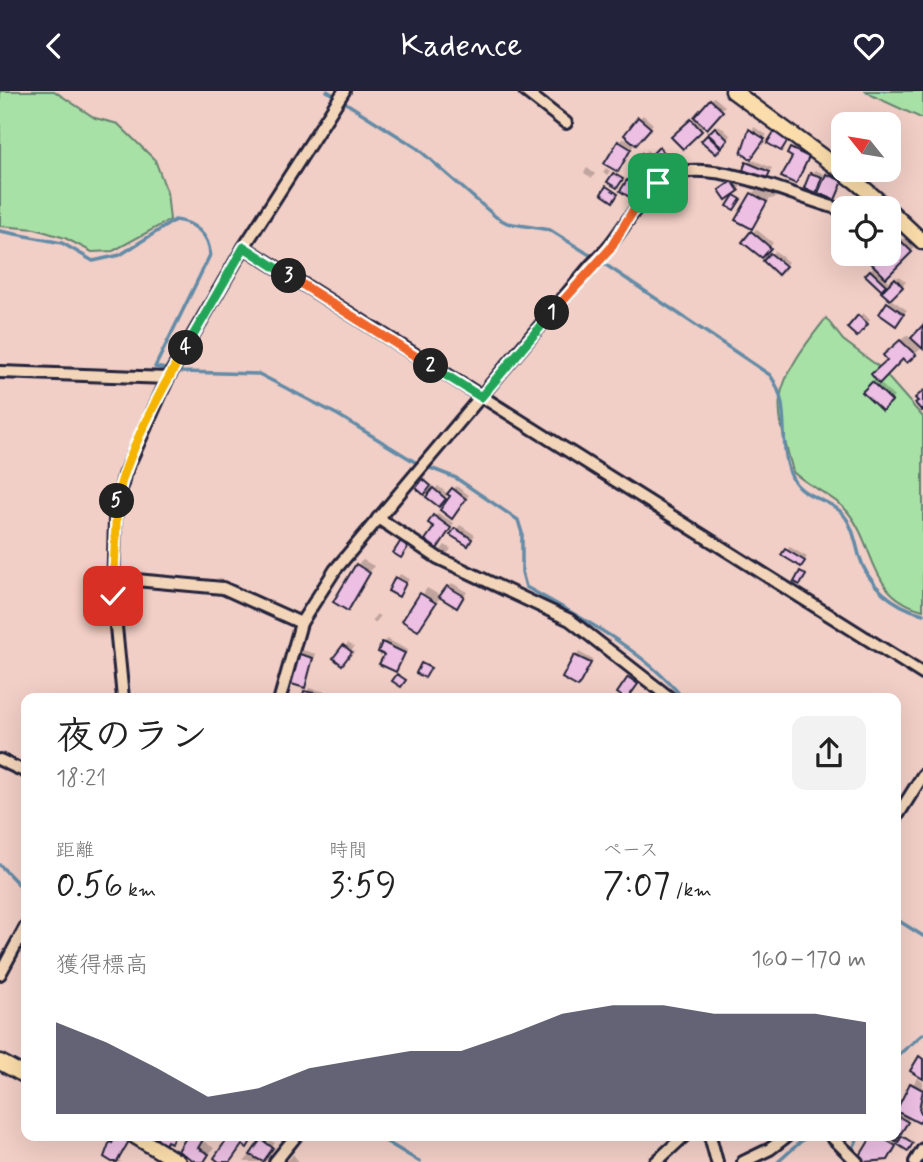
<!DOCTYPE html>
<html lang="ja">
<meta charset="utf-8">
<style>
body{margin:0;font-family:Mynerve,"Klee One",sans-serif;background:#f2f2f2;color:#222;height:100vh;display:flex;flex-direction:column;font-size:26px;white-space:nowrap}
*{box-sizing:border-box;margin:0}
p{font-size:23px;color:#767676}
.icon{flex:none;width:38px;height:38px;fill:none;stroke:currentColor;stroke-width:2;stroke-linecap:round;stroke-linejoin:round}
.map{position:relative;flex:1;overflow:hidden}
.sheet{position:absolute;left:21px;top:602px;width:880px;height:448px;display:flex;flex-direction:column;background:#fff;border-radius:14px;box-shadow:0 7px 28px #0002}
.sheet>*{flex:none}
.needle{width:46px;rotate:300deg}
.tools{position:absolute;left:831px;top:21px;display:grid;gap:14px}
.tools a{display:grid;place-items:center;width:70px;height:70px;border-radius:14px;background:#fff;box-shadow:0 7px 28px #0002;font-size:35px}
.pin{position:absolute;display:grid;place-items:center;width:60px;height:60px;color:#fff;margin:-30px;border-radius:14px;box-shadow:0 4px 10px #0006}
.km{position:absolute;width:35px;height:35px;margin:-18px;border-radius:50%;background:#222;color:#fff;font-size:19px;line-height:35px;text-align:center}
.round{display:grid;place-items:center;flex:none;width:74px;height:74px;border-radius:14px;background:#f2f2f2}
.summary{display:flex;align-items:center;justify-content:space-between;height:119px;padding:0 35px}
h1{font-size:38px;font-weight:600;line-height:52px}
.figures{display:grid;grid-template-columns:repeat(3,1fr);gap:10px;height:119px;padding:7px 35px}
.figures div{display:grid;align-content:center}
.figures b{font-size:35px;font-weight:600}
.figures small{font-size:19px;font-weight:400}
.figures p{font-size:19px}
.chart{height:196px;padding:14px 35px}
.chart p{display:flex;justify-content:space-between}
.chart svg{width:100%;height:126px;margin-top:7px;fill:#22223b;opacity:.7}
header{display:flex;justify-content:space-between;align-items:center;height:91px;padding:0 35px;background:#22223b;color:#fff;font-size:32px;font-weight:600}
.map>svg:first-child{display:block}
.green{fill:#a8e1a5;stroke:#658270;stroke-width:2}
.shadow{fill:#0003}
.lines{fill:none;stroke-linecap:round;stroke-linejoin:round}
.stream{stroke:#638ba7;stroke-width:3.5}
.building{fill:#ecbfe3;stroke:#22223b;stroke-width:2}
.minor-casing{stroke:#22223b;stroke-width:16}
.major-casing{stroke:#22223b;stroke-width:19}
.minor{stroke:#f3d5b9;stroke-width:10}
.major{stroke:#fbddab;stroke-width:14}
.split-1-casing{stroke:#fff;stroke-width:14}
.split-2-casing{stroke:#fff;stroke-width:14}
.split-3-casing{stroke:#fff;stroke-width:14}
.split-4-casing{stroke:#fff;stroke-width:14}
.split-5-casing{stroke:#fff;stroke-width:14}
.split-6-casing{stroke:#fff;stroke-width:14}
.split-1{stroke:#f0652b;stroke-width:9}
.split-2{stroke:#22a559;stroke-width:9}
.split-3{stroke:#f0652b;stroke-width:9}
.split-4{stroke:#22a559;stroke-width:9}
.split-5{stroke:#f5b400;stroke-width:9}
.split-6{stroke:#f5b400;stroke-width:9}
</style>
<header><svg class="icon" aria-label="back" viewBox="0 0 24 24"><path d="M15 5l-7 7 7 7"/></svg>Kadence<svg class="icon" aria-label="heart" viewBox="0 0 24 24"><path d="M12 20l-8-8c-3-5 5-10 8-4 3-6 11-1 8 4z"/></svg></header>
<div class="map">
<svg width="923" height="1071" viewBox="0 0 923 1071">
<rect width="100%" height="100%" fill="#f1cec6"/>
<filter id="ink" filterUnits="userSpaceOnUse"><feTurbulence type="fractalNoise" baseFrequency=".0143" numOctaves="2"/><feDisplacementMap in="SourceGraphic" scale="14" xChannelSelector="R" yChannelSelector="G"/><feConvolveMatrix kernelMatrix="1 2 1 2 8 2 1 2 1" color-interpolation-filters="sRGB"/></filter>
<g filter="url(#ink)">
<!-- green -->
<g class="green">
<path d="M0,0H54L95,27L118,33L155,69L167,101L170,129L113,160L92,161L65,147L35,138L0,135Z"/>
<path d="M866,0H923V28L873,5Z"/>
<path d="M826,227L843,249L879,276L923,326V519C867,504 877,456 847,420C833,404 809,396 793,381C788,359 777,330 780,307C785,278 809,249 826,227Z"/>
</g>
<!-- shadow -->
<g class="shadow">
<path d="M714,6L725,15L683,56L674,46Z"/>
<path d="M643,24L653,33L640,48L639,28Z"/>
<path d="M719,34L731,45L716,61L704,49Z"/>
<path d="M754,36L767,44L754,63L743,61Z"/>
<path d="M623,47L634,54L621,75L606,72Z"/>
<path d="M795,54L812,62L795,91L792,58Z"/>
<path d="M661,56L668,64L655,78L637,71L647,59L653,64Z"/>
<path d="M673,61L677,68L673,71L670,63Z"/>
<path d="M751,68L772,77L766,87L745,78Z"/>
<path d="M587,77L595,83L592,87L584,82Z"/>
<path d="M606,77L610,80L607,84L603,81Z"/>
<path d="M815,79L824,83L822,89L831,80L845,86L834,107L824,92L816,100L812,83Z"/>
<path d="M632,86L642,92L646,89L637,104L622,100Z"/>
<path d="M736,88L741,95L738,99L725,96Z"/>
<path d="M758,97L770,104L772,100H778V106L770,108L751,136L752,103Z"/>
<path d="M756,138L773,152L762,165L745,151Z"/>
<path d="M907,145L917,154L885,186L891,193L899,185L906,191L890,207L867,184L883,163H888Z"/>
<path d="M775,160L788,171L778,182L765,170Z"/>
<path d="M892,209L907,219L899,229L889,212Z"/>
<path d="M863,222L870,229L857,244L849,237Z"/>
<path d="M923,236V256L915,263L903,266L878,290L894,306L882,318L864,301L889,269L891,258L907,244L912,249Z"/>
<path d="M438,395L448,403L439,414L428,405Z"/>
<path d="M456,395L469,404L455,422L453,398Z"/>
<path d="M438,422L454,432L441,452L435,425Z"/>
<path d="M460,434L475,444L471,449L453,443Z"/>
<path d="M445,454L451,458L447,463L441,459Z"/>
<path d="M790,456L807,466L804,470L786,460Z"/>
<path d="M363,469L374,475L347,517L357,474Z"/>
<path d="M400,483L409,488L402,500L390,499Z"/>
<path d="M452,492L467,501L460,512L442,506Z"/>
<path d="M427,497L441,505L418,538L405,530Z"/>
<path d="M377,523L380,526L375,532L372,529Z"/>
<path d="M387,548L408,559L395,579L386,563L384,552Z"/>
<path d="M348,552L354,556L346,568L336,567Z"/>
<path d="M302,559L316,563L304,595L298,563Z"/>
<path d="M579,561L593,569L578,594L564,586Z"/>
<path d="M633,583L640,588L630,603L619,602Z"/>
<path d="M309,597L327,601L326,607H304Z"/>
<path d="M288,604L300,606V607H285Z"/>
<path d="M917,987L923,991V1026L918,1030L910,1026L897,1046L902,1049L904,1045L913,1051L909,1056L898,1051L883,1071H868L861,1067L874,1045H896V1023L900,1020L897,1018Z"/>
<path d="M118,1045L131,1046L117,1069L122,1071H116L111,1051Z"/>
<path d="M190,1045H206L203,1050L214,1057L203,1071L181,1060Z"/>
<path d="M265,1046L275,1052L265,1066L258,1071H244Z"/>
<path d="M293,1063L299,1071H286L292,1065Z"/>
</g>
<g class="lines">
<!-- stream -->
<g class="stream">
<path d="M327,0L417,57L496,126L507,132L550,139L593,166"/>
<path d="M0,140L62,152L93,170L120,164L175,129C194,131 210,144 210,164L155,276L182,281L259,283L338,324L415,371L456,387L518,429L522,442V481L526,496C582,527 642,558 683,607"/>
<path d="M603,172L770,284C792,314 778,349 790,382C799,407 823,405 840,420C852,431 855,449 859,464C868,495 893,515 923,523"/>
<path d="M0,774L26,801"/>
<path d="M896,828L923,845"/>
<path d="M896,966L923,943"/>
<path d="M377,1045L420,1071"/>
<path d="M778,1071L807,1045"/>
<path d="M846,1071L859,1045"/>
</g>
</g>
<!-- building -->
<g class="building">
<path d="M710,8L723,20L707,38L694,26Z"/>
<path d="M638,26L651,37L636,54L624,44Z"/>
<path d="M691,28L702,40L683,58L671,46Z"/>
<path d="M715,36L728,49L722,56L708,43Z"/>
<path d="M749,38L765,48L751,68L741,62Z"/>
<path d="M774,41L788,49L781,60L767,52Z"/>
<path d="M707,44L721,57L716,63L701,50Z"/>
<path d="M618,50L631,58L618,81L604,73Z"/>
<path d="M659,56L668,66L663,72L653,62Z"/>
<path d="M790,57L809,66L796,93L781,86L792,66L787,63Z"/>
<path d="M642,62L659,74L651,84L635,72Z"/>
<path d="M746,71L770,81L766,89L743,79Z"/>
<path d="M613,82L623,88L617,97L607,91Z"/>
<path d="M810,82L822,86L816,102L804,97Z"/>
<path d="M826,83L843,90L835,109L818,102Z"/>
<path d="M627,89L638,95L641,91L644,93L634,109L620,100Z"/>
<path d="M732,90L739,100L726,109L719,99Z"/>
<path d="M606,95L618,103L613,111L601,103Z"/>
<path d="M751,102L767,111L752,138L735,129Z"/>
<path d="M734,104L741,108L734,119L727,115Z"/>
<path d="M751,140L771,157L762,167L742,151Z"/>
<path d="M900,149L912,161L886,187L871,172L878,165L881,168L889,163Z"/>
<path d="M770,162L786,175L778,184L763,170Z"/>
<path d="M870,179L886,194L881,199L865,184Z"/>
<path d="M895,187L903,196L890,209L881,201Z"/>
<path d="M887,211L904,223L896,235L879,223Z"/>
<path d="M858,224L868,233L857,246L847,237Z"/>
<path d="M923,234V258L911,247Z"/>
<path d="M900,249L916,264L907,272L903,268L879,293L871,283L887,269L883,264Z"/>
<path d="M872,291L892,310L882,320L862,301Z"/>
<path d="M923,300V319L922,320L915,312L918,310L915,307Z"/>
<path d="M423,388L431,395L424,404L416,397Z"/>
<path d="M433,397L446,408L439,416L426,406Z"/>
<path d="M452,397L466,408L452,428L440,419L450,405L447,403Z"/>
<path d="M433,424L451,437L437,458L425,449L434,436L428,432Z"/>
<path d="M455,437L472,448L468,455L450,444Z"/>
<path d="M402,448L410,453L401,467L393,462Z"/>
<path d="M785,458L805,470L801,476L781,464Z"/>
<path d="M356,473L370,482L348,520L333,511Z"/>
<path d="M800,480L806,484L800,494L794,491Z"/>
<path d="M395,486L406,492L399,506L388,500Z"/>
<path d="M447,495L464,505L457,517L439,506Z"/>
<path d="M420,502L436,512L418,540L402,530Z"/>
<path d="M382,551L405,562L396,581L379,573L384,564L378,561Z"/>
<path d="M343,554L352,561L342,574L333,567Z"/>
<path d="M296,562L313,567L305,597L288,592Z"/>
<path d="M574,564L591,572L578,596L562,587Z"/>
<path d="M421,572L431,577L425,587L416,582Z"/>
<path d="M397,583L406,589L401,596L392,590Z"/>
<path d="M628,586L638,593L628,607H624L617,602Z"/>
<path d="M304,600L324,604V607H302Z"/>
<path d="M919,965L923,968V988L910,980Z"/>
<path d="M910,992L923,999L919,1018L923,1025L919,1032L896,1020Z"/>
<path d="M896,1024L908,1031L896,1050L888,1045H896Z"/>
<path d="M116,1045L129,1050L117,1071H112L104,1066L110,1050L112,1052Z"/>
<path d="M158,1045H175L171,1052L167,1050L165,1054L156,1049Z"/>
<path d="M187,1045H205L198,1057L209,1063L204,1071H196L178,1060Z"/>
<path d="M229,1045H251L253,1047L247,1057L242,1054L230,1071H219L214,1067Z"/>
<path d="M872,1045H879L896,1055L888,1069L864,1071L858,1068Z"/>
<path d="M902,1045L913,1052L908,1060L897,1053Z"/>
<path d="M261,1048L273,1057L263,1071L250,1064Z"/>
</g>
<g class="lines">
<defs>
<g id="minor">
<path d="M525,0L566,32"/>
<path d="M865,117L883,114"/>
<path d="M244,156L923,583"/>
<path d="M0,281L168,287"/>
<path d="M378,427L438,467L570,529L670,607"/>
<path d="M114,487L223,497L301,532"/>
<path d="M123,607L113,505L115,427L124,384L168,287L244,156L344,0"/>
<path d="M280,607L301,532L335,479L592,173C618,150 631,119 655,94C694,54 798,109 844,119"/>
<path d="M0,669L26,681"/>
<path d="M896,727L923,684"/>
<path d="M0,883L26,835"/>
<path d="M710,1045L717,1071"/>
<path d="M831,1045L857,1071"/>
<path d="M275,1071L296,1045"/>
<path d="M656,1071L684,1045"/>
<path d="M743,1071L770,1058L787,1045"/>
<path d="M915,1071L923,1058"/>
</g>
<g id="major">
<path d="M733,0L854,89L887,117"/>
<path d="M889,119L923,151"/>
<path d="M0,971L26,985"/>
<path d="M135,1045L178,1071"/>
</g>
</defs>
<!-- minor casing -->
<use href="#minor" class="minor-casing"/>
<!-- major casing -->
<use href="#major" class="major-casing"/>
<!-- minor -->
<use href="#minor" class="minor"/>
<!-- major -->
<use href="#major" class="major"/>
</g>
</g>
<g class="lines" filter="url(#ink)">
<defs>
<path id="split-1" d="M552,222L610,158L636,115L658,92"/>
<path id="split-2" d="M431,275L481,306L552,222"/>
<path id="split-3" d="M289,185L431,275"/>
<path id="split-4" d="M186,257L244,156L289,185"/>
<path id="split-5" d="M117,410C124,367 163,295 186,257"/>
<path id="split-6" d="M113,505L117,410"/>
</defs>
<!-- split-1 casing -->
<use href="#split-1" class="split-1-casing"/>
<!-- split-2 casing -->
<use href="#split-2" class="split-2-casing"/>
<!-- split-3 casing -->
<use href="#split-3" class="split-3-casing"/>
<!-- split-4 casing -->
<use href="#split-4" class="split-4-casing"/>
<!-- split-5 casing -->
<use href="#split-5" class="split-5-casing"/>
<!-- split-6 casing -->
<use href="#split-6" class="split-6-casing"/>
<!-- split-1 -->
<use href="#split-1" class="split-1"/>
<!-- split-2 -->
<use href="#split-2" class="split-2"/>
<!-- split-3 -->
<use href="#split-3" class="split-3"/>
<!-- split-4 -->
<use href="#split-4" class="split-4"/>
<!-- split-5 -->
<use href="#split-5" class="split-5"/>
<!-- split-6 -->
<use href="#split-6" class="split-6"/>
</g>
</svg>
<div class="tools">
<a><svg class="needle" viewBox="-14 -14 28 28"><path d="M0-13l5 13h-10z" fill="#e53935"/><path d="M0 13l5-13h-10z" fill="#767676"/></svg></a>
<a><svg class="icon" aria-label="locate" viewBox="0 0 24 24"><circle cx="12" cy="12" r="6"/><path d="M12 2v4M12 18v4M2 12h4M18 12h4"/></svg></a>
</div>
<div class="pin" style="left:658px;top:92px;background:#1e9e55"><svg class="icon" aria-label="arrive" viewBox="0 0 24 24"><path d="M6 21V4h12l-3 4 3 4H6"/></svg></div>
<div class="pin" style="left:113px;top:505px;background:#d93025"><svg class="icon" aria-label="check" viewBox="0 0 24 24"><path d="M5 12l5 5 9-10"/></svg></div>
<b class="km" style="left:552px;top:222px">1</b>
<b class="km" style="left:431px;top:275px">2</b>
<b class="km" style="left:289px;top:185px">3</b>
<b class="km" style="left:186px;top:257px">4</b>
<b class="km" style="left:117px;top:410px">5</b>
<section class="sheet">
<div class="summary"><div><h1>夜のラン</h1><p>18:21</p></div><a class="round"><svg class="icon" aria-label="share" viewBox="0 0 24 24"><path d="M12 15V3M7 8l5-5 5 5M5 13v7h14v-7"/></svg></a></div>
<div class="figures">
<div><p>距離</p><b>0.56<small> km</small></b></div>
<div><p>時間</p><b>3:59</b></div>
<div><p>ペース</p><b>7:07<small> /km</small></b></div>
</div>
<div class="chart"><p><span>獲得標高</span>160–170 m</p>
<svg viewBox="0 0 160 44" preserveAspectRatio="none"><path d="M0 44V12L10 19L20 28L30 38L40 35L50 28L60 25L70 22L80 22L90 16L100 9L110 6L120 6L130 9L140 9L150 9L160 12V44z"/></svg>
</div>
</section>
</div>
